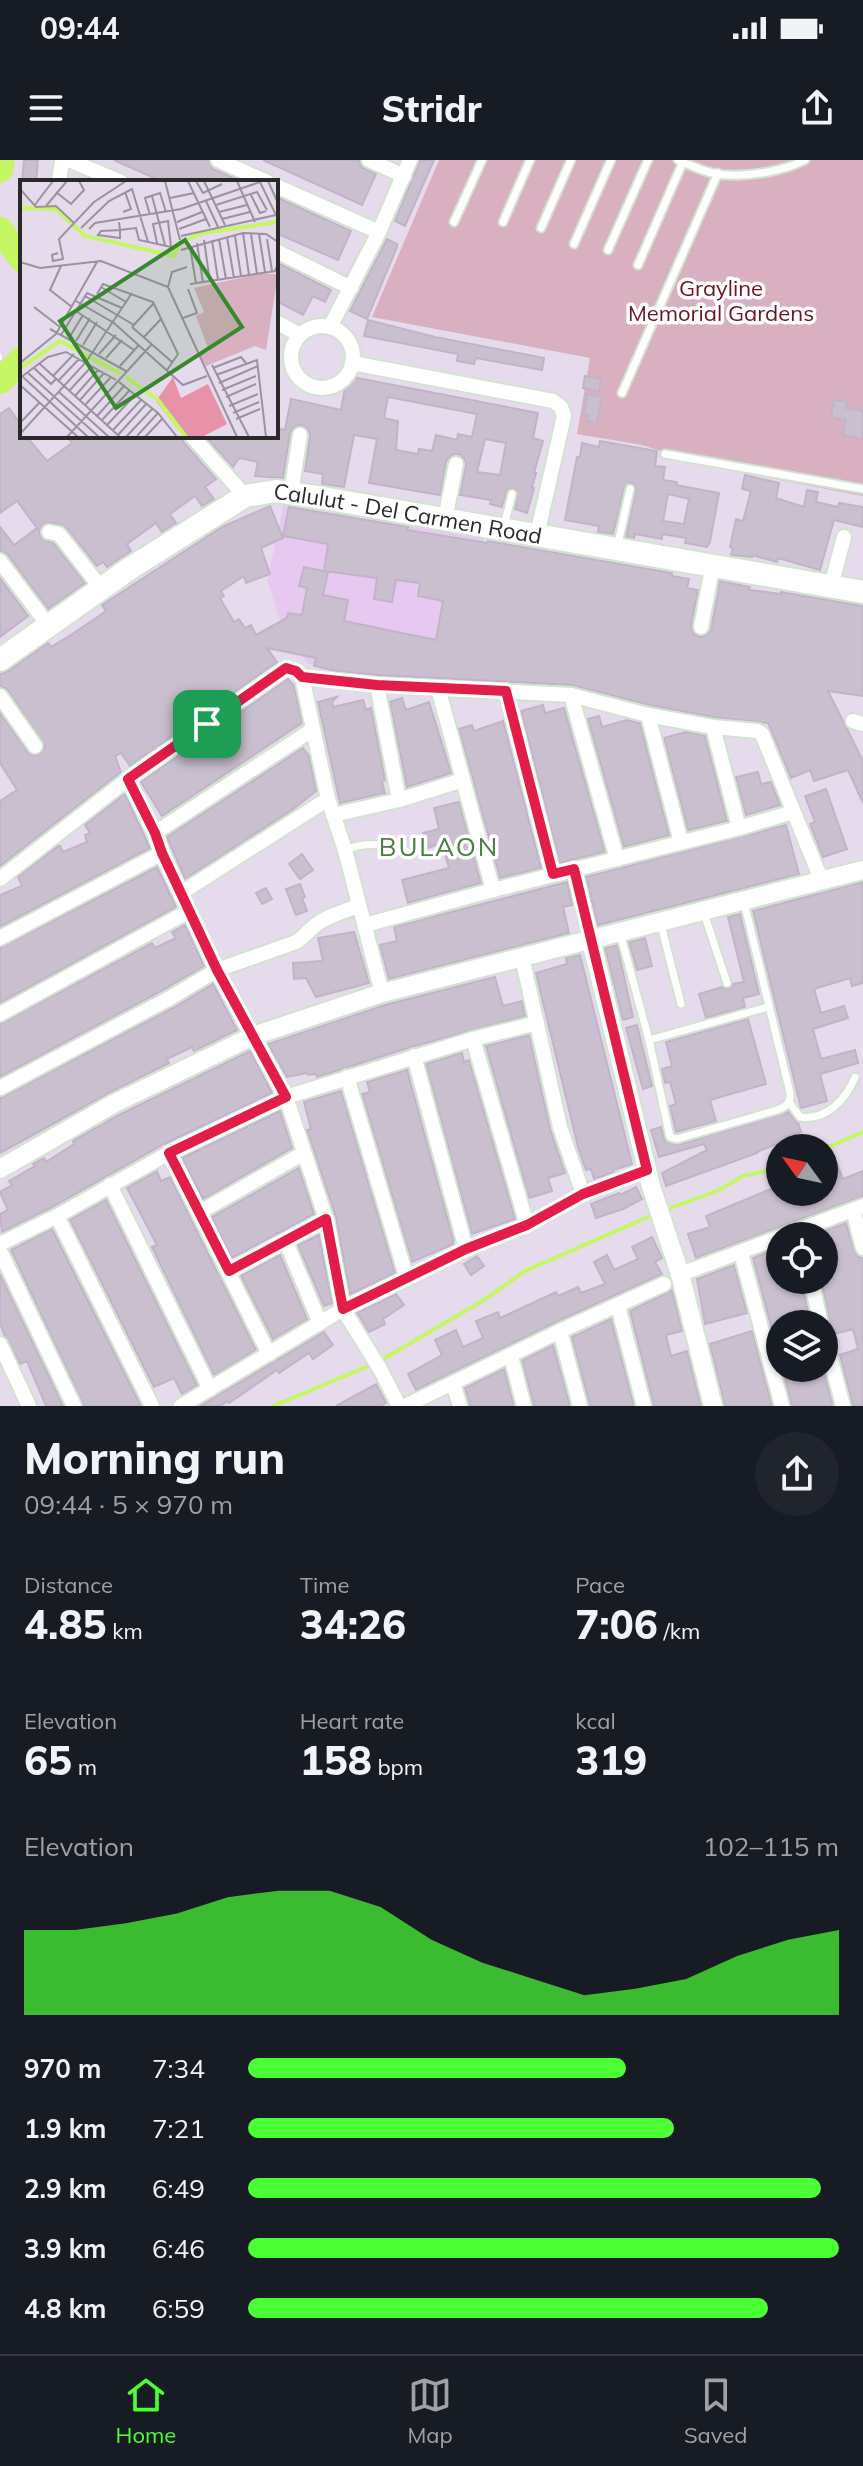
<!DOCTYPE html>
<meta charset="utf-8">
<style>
body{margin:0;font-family:Mulish,sans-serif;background:#20242c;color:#f1f3f6;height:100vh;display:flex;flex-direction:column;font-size:30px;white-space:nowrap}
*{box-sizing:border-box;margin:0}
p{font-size:26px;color:#9ea1a6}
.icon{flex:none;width:44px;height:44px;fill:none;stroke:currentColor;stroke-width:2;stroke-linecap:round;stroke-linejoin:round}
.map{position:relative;height:1246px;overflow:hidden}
.panel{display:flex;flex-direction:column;background:#171b24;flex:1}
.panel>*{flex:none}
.needle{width:52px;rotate:303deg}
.tools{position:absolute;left:766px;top:974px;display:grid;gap:16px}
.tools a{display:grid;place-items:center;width:72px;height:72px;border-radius:50%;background:#171b24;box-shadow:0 2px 6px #0004;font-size:40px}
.pin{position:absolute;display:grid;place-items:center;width:68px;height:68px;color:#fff;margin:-34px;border-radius:16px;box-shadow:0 4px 12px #0006}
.round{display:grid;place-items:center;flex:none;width:84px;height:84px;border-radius:42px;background:#20242c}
.head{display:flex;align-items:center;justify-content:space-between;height:136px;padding:0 24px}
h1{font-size:44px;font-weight:800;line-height:60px}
.figures{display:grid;grid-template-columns:repeat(3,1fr);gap:12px;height:136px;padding:8px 24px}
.figures div{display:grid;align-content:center}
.figures b{font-size:40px;font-weight:800}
.figures small{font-size:22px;font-weight:400}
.figures p{font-size:22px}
.chart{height:224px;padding:16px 24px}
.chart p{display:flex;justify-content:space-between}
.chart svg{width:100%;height:144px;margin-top:8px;fill:#4bff35;opacity:.7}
ul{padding:0 24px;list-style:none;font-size:26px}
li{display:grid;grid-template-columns:128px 96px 1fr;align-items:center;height:60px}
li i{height:20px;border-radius:10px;background:#4bff35}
.status{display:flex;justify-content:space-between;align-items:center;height:56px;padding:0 40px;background:#171b24;direction:ltr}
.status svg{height:22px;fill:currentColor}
header{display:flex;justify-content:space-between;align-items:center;height:104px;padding:0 24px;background:#171b24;font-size:36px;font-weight:800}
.tab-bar{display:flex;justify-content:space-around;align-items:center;height:112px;border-top:2px solid #363941;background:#171b24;font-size:22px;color:#9ea1a6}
.tab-bar a{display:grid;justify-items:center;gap:4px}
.tab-bar .current{color:#4bff35}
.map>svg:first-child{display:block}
.education{fill:#e6c8f0}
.cemetery{fill:#d8b0c0}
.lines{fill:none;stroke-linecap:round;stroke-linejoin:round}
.stream{stroke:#c5f765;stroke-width:4}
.river{stroke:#c5f765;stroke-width:26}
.building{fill:#cabfce;stroke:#c2b4c8;stroke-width:2;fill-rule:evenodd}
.service-casing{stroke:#d2e4cf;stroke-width:11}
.minor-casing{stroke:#d2e4cf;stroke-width:18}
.tertiary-casing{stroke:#d2e4cf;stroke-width:22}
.secondary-casing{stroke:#d2e4cf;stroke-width:26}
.path{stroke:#fff;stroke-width:3;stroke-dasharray:6 4;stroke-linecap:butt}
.service{stroke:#fff;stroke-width:7}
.minor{stroke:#fff;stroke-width:14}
.tertiary{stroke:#fff;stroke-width:18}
.secondary{stroke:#fff;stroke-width:22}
.route-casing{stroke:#fff;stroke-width:16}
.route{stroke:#e11d48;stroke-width:10}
.labels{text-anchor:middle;stroke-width:7;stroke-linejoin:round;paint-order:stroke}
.park-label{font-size:22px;fill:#6b1520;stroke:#fff}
.street-label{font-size:22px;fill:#292929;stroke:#fff}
.quarter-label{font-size:26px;letter-spacing:2px;fill:#4c7d47;stroke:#fff}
.inset-river{fill:none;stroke:#c5f765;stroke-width:4}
.inset-road{fill:none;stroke:#9a939f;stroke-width:2}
.view{fill:#38892e;fill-opacity:0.15;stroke:#38892e;stroke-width:4}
.inset-edge{fill:none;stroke:#292929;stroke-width:4}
</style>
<div class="status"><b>09:44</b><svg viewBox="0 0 49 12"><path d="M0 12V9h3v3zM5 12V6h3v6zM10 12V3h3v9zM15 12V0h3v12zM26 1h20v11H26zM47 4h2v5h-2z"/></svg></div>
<header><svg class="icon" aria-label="menu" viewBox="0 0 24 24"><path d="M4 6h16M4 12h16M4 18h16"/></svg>Stridr<svg class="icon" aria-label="share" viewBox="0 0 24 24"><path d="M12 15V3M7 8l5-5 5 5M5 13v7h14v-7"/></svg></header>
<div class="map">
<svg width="863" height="1246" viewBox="0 0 863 1246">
<rect width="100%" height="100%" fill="#e6daed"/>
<!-- education -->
<path class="education" d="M285,340L484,377L461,489L405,472L390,523L309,504L286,478L267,420Z"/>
<!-- cemetery -->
<path class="cemetery" d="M439,0H863V336L660,297L661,291L642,285L577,274L590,198L372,157Z"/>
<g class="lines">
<!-- stream -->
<g class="stream">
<path d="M824,989L863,972"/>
<path d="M663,1051L719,1030L743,1016L780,1008"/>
<path d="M273,1246L378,1202L484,1140L525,1111L655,1054"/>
</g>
<!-- river -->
<g class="river">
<path d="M0,10L2,0"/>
<path d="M0,70L22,99"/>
<path d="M0,221L22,199"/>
</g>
</g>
<!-- building -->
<g class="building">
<path d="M24,0H38L36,22H22Z"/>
<path d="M114,0H208L213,9L243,22H163Z"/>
<path d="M263,0H359L361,6L376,14L362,45Z"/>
<path d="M420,0H434L405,66L395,61Z"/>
<path d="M276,37L351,71L338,100L276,73Z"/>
<path d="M387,79L397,84V87L367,159L350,151Z"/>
<path d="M276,102L331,130L325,142L313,136L303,155L276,141Z"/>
<path d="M368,160L435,177L544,198L542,210L476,198L474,204L457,201L458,194L364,176Z"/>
<path d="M347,216L538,253L533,278L543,281L534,313H536L532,327L534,328L527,353L515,349L518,333L514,328L507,330L502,347L490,344L491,340L460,335L466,305L463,297L459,294L452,295L446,301L440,335L369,323L377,279L354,275L344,327L322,324L323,314L305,311L310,276L309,271L302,265L296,266L290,273L283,318L255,316L258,302L239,298L233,307L205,276H276V268L285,270L291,239L341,250ZM388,237L477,254L472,277L458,274L457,280L436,275L432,291L419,289L418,294L396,290L398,261L384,258ZM485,279L506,283L500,315L477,312Z"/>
<path d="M585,216L601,219L599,231L583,228Z"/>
<path d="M587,234L602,237L597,263L587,261L588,255H584Z"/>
<path d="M834,240L847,242L846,248L863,251V279L843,275L846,260L831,257Z"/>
<path d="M9,248L22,266V276H26L47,301L72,283L67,276H182L184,283L216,319L205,327L214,339L202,346L195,336L170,354L176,363L162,372L156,363L127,384L131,391L107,407L103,402L97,406L66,367L51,362L42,365L39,371L42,379L53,383L85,423L48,449L8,395L0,391V367L14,385L37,368L17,341L0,353V254Z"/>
<path d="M600,281L657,291L655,306L665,307L663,320L677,322L676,325L719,333L710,382L707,387L685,383L686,378L662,374V379L635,374L634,378L626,377L636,330L635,325L631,323L624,328L613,374L598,372L599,366L565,360L577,297H580L582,283L599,287ZM668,334L689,339L684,364L663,361Z"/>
<path d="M745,315L779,323L776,338L804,347L807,330L818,332L816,342L838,347L839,343L863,347V367L834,360L820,410L778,398L777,402L752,395V397L731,395L733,388L730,387L736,359L743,361L751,331L742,329Z"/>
<path d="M270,346L283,378L261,388L270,414L246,423L244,416L221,431L224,436L220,438L234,462L239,459L245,468L251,465L256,475L287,458L288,453L302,455L307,428L299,426L304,407L328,412L323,435L348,440L344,461L436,480L443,441L418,436L420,423L396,420L392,442L374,439L377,418L324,411L328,384L283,376L289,347L408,367L407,370L487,383L488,381L672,413V416L689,419L687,428L698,430L691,466L694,474L700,477L705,476L711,470L720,421L750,427L749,430L781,434V432L863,446V536L828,531L863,601V643L848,610L814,621L810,610L791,618L768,563L719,558L650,545L572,525L378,515L336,511L314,506L316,498L267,488L277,502L130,606L121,593L115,596L121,612L0,706V641L17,630L0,603V553L30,595H40L45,586L8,530L0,526V514L8,511L48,483L51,487L74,473L106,451L102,445L222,367Z"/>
<path d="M0,418L28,456L0,477Z"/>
<path d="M288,519L294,526L302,563L162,656L141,622Z"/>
<path d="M337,537L332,542L333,547L363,540L366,550L371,548L385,620L382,622L385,633L340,643L318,542Z"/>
<path d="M402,538L406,550L429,542L451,613L407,627L390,542Z"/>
<path d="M543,545L545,553L564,548L605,692L560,703L521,551Z"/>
<path d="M599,556L602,567L627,560L640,563L669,675L624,687L588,559Z"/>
<path d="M503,561L541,708L500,718L459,569L472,565L474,571Z"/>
<path d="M686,572L705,576L727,661L688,670L664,578Z"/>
<path d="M303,588L309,596L316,631L292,650L185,719L167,677Z"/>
<path d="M758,612L761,624L771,622L780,645L746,655L736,617Z"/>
<path d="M826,629L847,689L823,697L810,664L815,662L805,636Z"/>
<path d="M125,634L150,688L0,767V735L22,726L18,717L58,686H60L63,692L87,682L85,675L90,673L85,665Z"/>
<path d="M459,642L481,723L408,743L402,720L449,708L442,683L427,688L423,673L439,669L434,648Z"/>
<path d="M786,665L799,714L598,765L586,717Z"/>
<path d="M302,694L313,710L300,719L289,704Z"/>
<path d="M157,707L176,747L0,843V788Z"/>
<path d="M567,722L572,745L563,747L569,773L389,819L380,785L397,781L394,767Z"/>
<path d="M863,722V823L852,826L850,818L814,829L821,853L844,846L848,858L813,869L821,899L855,890L858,903L820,914L827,941L801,948L753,751Z"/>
<path d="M300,724L305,737L302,738L307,751L296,755L286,729Z"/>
<path d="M266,728L272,739L262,744L256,733Z"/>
<path d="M740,754L759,834L743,838L745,847L706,858L699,834L722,827L728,829L733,824L744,822L728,757Z"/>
<path d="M185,765L204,806L165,829L0,917V864L152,783L155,788L176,778L172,772Z"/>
<path d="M354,772L369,823L316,837L306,818L294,819L293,803L323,801L318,778Z"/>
<path d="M645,778L652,806L637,810L629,782Z"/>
<path d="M617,785L633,857L623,860L605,788Z"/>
<path d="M580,795L632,1004L613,1010L614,1012L594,1019L591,1009L586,1010L578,987L536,813L567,804L566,798Z"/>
<path d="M495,817L503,846L522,841L525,856L411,887L317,917L316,914L308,915L307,913L287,917L268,884L385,845Z"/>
<path d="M213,824L237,870L194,891L192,887L167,899L169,903L107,934L0,993V938L175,847Z"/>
<path d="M748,859L766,924L710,940L716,961L676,972L670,946L676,944L670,922L665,923L662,909L672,906L666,882Z"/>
<path d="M637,865L652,926L643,929L626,868Z"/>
<path d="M529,875L550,969L565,1013L548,1018L552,1031L529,1038L486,886Z"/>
<path d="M250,891L272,933L164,984L52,1047L2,1072L0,1054L8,1050L0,1032L12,1025L9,1021L35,1006L33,1004L44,998L46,1002L74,984L73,981L119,955Z"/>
<path d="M462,893L464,902L469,900L515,1059L472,1074L426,904Z"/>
<path d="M407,910L453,1079V1084L412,1102L362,934L370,932L367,922Z"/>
<path d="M341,931L395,1113L350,1134L336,1057L307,970L311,969L304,942Z"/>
<path d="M280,951L292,988L203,1039L182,998Z"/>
<path d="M788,952L798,963L801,972L786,977L787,980L757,992V993L666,1026L662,1013L707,990L704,984L659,997L651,970L661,967L665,981L678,985Z"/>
<path d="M837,1004L843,1019L863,1011V1036L696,1098L688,1074L710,1067L706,1056L778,1026L782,1038L799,1032H824V1009Z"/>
<path d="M299,1008L314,1054L232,1098L212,1057Z"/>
<path d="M157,1011L161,1021L170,1017L256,1190L214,1215L152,1087L157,1085L127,1028Z"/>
<path d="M636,1027L642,1039L623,1049L596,1058L591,1044L619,1033L620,1035Z"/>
<path d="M106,1040L197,1225L182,1234L174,1218L154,1227L70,1060Z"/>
<path d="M846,1063L854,1091L857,1096L863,1098V1246H853L840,1195L858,1189L853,1169L834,1174L831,1167L821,1120H824V1076H811Z"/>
<path d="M52,1069L141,1246H84L11,1090Z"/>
<path d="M319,1075L332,1143L324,1146L298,1085Z"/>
<path d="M652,1077L662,1098L655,1102L662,1114L556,1162L416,1230L408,1214L442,1195L435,1180L456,1170L463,1187L483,1178L476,1161L498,1152L500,1158L556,1132L558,1136L578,1127L581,1133L605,1124L594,1102L607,1095L614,1110L638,1099L632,1087Z"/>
<path d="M780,1088V1120H801L811,1164H780V1200L753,1098Z"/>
<path d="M280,1095L307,1159L273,1179L241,1116Z"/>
<path d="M477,1096L484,1106L471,1115L464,1104Z"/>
<path d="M734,1105L747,1153L705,1164L697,1119Z"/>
<path d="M0,1114L63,1246H46L27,1201L20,1204L5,1176L0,1163Z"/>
<path d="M672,1130L682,1171L666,1175L671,1196L687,1191L701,1246H654L630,1151Z"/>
<path d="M396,1134L404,1145L383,1159L385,1164L369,1172L357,1153Z"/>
<path d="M611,1159L634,1246H590L572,1177Z"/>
<path d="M752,1171L772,1246H725L710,1184Z"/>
<path d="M324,1172L333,1185L313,1199L309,1193L279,1213L277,1210L229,1243L228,1241L220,1246H200Z"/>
<path d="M553,1185L570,1246H534L522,1200Z"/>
<path d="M782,1208H823L833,1246H792Z"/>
<path d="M504,1209L514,1246H470L465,1228Z"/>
<path d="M376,1224L386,1243L381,1246H336Z"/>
</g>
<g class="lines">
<defs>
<g id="service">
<path d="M678,0C694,7 711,15 728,15C752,16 784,11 805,0"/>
<path d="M454,62L482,0"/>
<path d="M503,62L530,0"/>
<path d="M541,68L571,0"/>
<path d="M574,84L611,0"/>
<path d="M608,90L648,0"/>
<path d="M638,105L683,2"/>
<path d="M622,233L718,13"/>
<path d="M665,294L863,329"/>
<path d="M504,366L512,334"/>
<path d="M617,388L630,329"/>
<path d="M345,690C370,680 388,685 413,694"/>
<path d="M704,753L727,823"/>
<path d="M661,765L681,844"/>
<path d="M620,773L649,880L670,977L677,979L777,950C786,947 791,943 790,933L744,742"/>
<path d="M649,880L768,847"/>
<path d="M789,942L800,957C827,961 846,939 855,917"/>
</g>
<g id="minor">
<path d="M69,0L121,22"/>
<path d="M218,0L267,22"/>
<path d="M369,0L404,16"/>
<path d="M59,22L62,0"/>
<path d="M276,26L379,72"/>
<path d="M276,91L351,128"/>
<path d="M276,162L300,175"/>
<circle cx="322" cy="197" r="31"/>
<path d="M330,167L379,72L410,0"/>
<path d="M352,203L553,241L561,247L564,256L537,375"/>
<path d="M192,276L245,336"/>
<path d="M291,333L300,275"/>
<path d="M445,359L456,304"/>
<path d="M49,372L59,374L101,428"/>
<path d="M0,401L48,465"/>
<path d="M831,426L844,377"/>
<path d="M701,467L713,404"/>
<path d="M302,517L328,639L345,690L382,833"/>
<path d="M377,525L399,640"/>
<path d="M438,528L493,730"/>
<path d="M506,531L553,714"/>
<path d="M571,535L617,699"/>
<path d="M0,536L35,586"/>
<path d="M648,555L681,682"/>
<path d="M853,561L863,564"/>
<path d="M713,567L739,668"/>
<path d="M128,619L155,673L162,693L217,810L286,937L326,1059L343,1149L380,1209L399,1246"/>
<path d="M333,655L399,640L463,620"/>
<path d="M155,673L312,570"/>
<path d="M574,709L591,780"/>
<path d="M0,719L128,619L286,508L296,511L302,517L377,525L571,535L648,555L713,567L758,571L762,574L821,719"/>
<path d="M181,733L328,639"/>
<path d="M365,765L493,730L739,668L793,652"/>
<path d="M0,778L162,693"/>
<path d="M522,797L560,967L583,1034"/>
<path d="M0,854L189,751"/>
<path d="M473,879L527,1065"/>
<path d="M414,896L466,1089"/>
<path d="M347,917L407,1119"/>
<path d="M0,928L170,838L217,810L296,782C303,778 305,774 311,769C323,757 343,752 358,746"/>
<path d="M169,993L269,1194"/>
<path d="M110,1025L210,1229"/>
<path d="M853,1050L863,1088"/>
<path d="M200,1052L304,993"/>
<path d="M57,1056L152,1246"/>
<path d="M783,1076L863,1046"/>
<path d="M286,1082L320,1163"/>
<path d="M0,1084L57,1056L169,993L286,937L473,879L537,863"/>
<path d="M0,1091L74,1246"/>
<path d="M741,1093L782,1246"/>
<path d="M229,1111L326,1059"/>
<path d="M689,1111L780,1077"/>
<path d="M811,1120L821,1164"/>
<path d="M618,1146L644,1246"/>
<path d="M560,1171L580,1246"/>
<path d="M824,1174L843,1246"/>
<path d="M0,1184L29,1246"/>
<path d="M511,1196L524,1246"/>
<path d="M453,1223L460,1246"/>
<path d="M181,1246L343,1149L466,1089L527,1065L583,1034L647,1010"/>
<path d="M405,1246L560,1171L664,1124"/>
</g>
<g id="tertiary">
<path d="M591,780L651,1026L680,1114L713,1246"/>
<path d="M0,1009L113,944L253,876L382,833L863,710"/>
</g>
<g id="secondary">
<path id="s1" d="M0,500L129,409L245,336L276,331L323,338L863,432"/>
</g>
</defs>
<!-- service casing -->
<use href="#service" class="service-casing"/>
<!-- minor casing -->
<use href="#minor" class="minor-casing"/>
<!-- tertiary casing -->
<use href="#tertiary" class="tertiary-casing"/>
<!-- secondary casing -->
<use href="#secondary" class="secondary-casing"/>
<!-- path -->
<path class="path" d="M0,194V200"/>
<!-- service -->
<use href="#service" class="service"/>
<!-- minor -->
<use href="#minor" class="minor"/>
<!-- tertiary -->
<use href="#tertiary" class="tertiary"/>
<!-- secondary -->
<use href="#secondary" class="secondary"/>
</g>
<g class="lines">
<defs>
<path id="route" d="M286,508L296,511L302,517L377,525L506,531L553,714L574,709L647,1010L583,1034L527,1065L466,1089L343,1149L326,1059L229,1111L169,993L286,937L217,810L162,693L155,673L128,619Z"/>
</defs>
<!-- route casing -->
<use href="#route" class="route-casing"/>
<!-- route -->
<use href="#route" class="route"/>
</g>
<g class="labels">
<!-- park labels -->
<g class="park-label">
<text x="721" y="136">Grayline<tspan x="721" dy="25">Memorial Gardens</tspan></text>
</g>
<!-- street labels -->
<g class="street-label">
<text dy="8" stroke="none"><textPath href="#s1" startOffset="460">Calulut - Del Carmen Road</textPath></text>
</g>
<!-- quarter labels -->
<g class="quarter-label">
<text x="439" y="696">BULAON</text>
</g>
</g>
<!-- overview -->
<g transform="translate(20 20)">
<rect width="258" height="258" fill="#e6daed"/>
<path d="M153,197L161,218L188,204L207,244L182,257H164L136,221Z" fill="#e792a9"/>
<path d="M238,94H258L246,170L235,166L186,186L180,175L189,171L176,136L184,132L174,108Z" fill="#d8b0c0"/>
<path class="inset-river" d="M0,14L1,28L36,29L65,56L154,76L159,63L183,53L258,42M0,188L40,161L101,194M106,197L138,220L166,257"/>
<path class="inset-road" d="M145,1L160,60M168,1L190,47M176,1L183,13L202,4M184,1L205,45M217,1L235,42M248,1L258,23M0,9L16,27L36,26L54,43M36,12L51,24L64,10L59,1M231,15L240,33L246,31M132,16L145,65M150,18L174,13M186,21L198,47M196,25L237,12L247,30M14,26L33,1M26,26L47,1M103,32L111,29L105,12M199,32L227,25M130,35L125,18L140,13L146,32M202,39L230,32M99,42L100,50L116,48L119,60L151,67L148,41L133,44L137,63M157,42L182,32M61,48L89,21L112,9L128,62M69,49L75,43L161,29L240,2M159,49L186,39M100,50V58L78,55L81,51ZM223,53L229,95M231,54L237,94M239,54L245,92M161,56L256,35L240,2M215,56L221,96M207,57L214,98M199,59L206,99M247,59L252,91M184,60L190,102M192,60L198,100M177,63L183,103M170,66L176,104M161,70L223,53L246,54L258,62M38,73L32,75L33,81L43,79L39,59L74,22L106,1M0,82L20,88L81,81L148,107L217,257M41,86L30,110L52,127M170,104L255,91L258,84M81,107L106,122M148,107L152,92L167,87M77,114L83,104L133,122L158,174L147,190M65,116L114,145M56,121L94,143L163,205L187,196M14,127L40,147M56,131L114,170M163,138L177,133L168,109M112,147L152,182M112,147L133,124M30,149L106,191M41,155L67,113L102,128M124,157L141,139M49,158L63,135M56,161L70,138M63,165L77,142M79,174L96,155M86,178L102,160M0,183L36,154L77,82M20,184L100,257M192,185L229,257M100,186L119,165M14,188L31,204L36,199M193,188L221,177L226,183M8,193L79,257M196,195L237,180L246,257M33,196L54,174M3,197L68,257M0,198L28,177L46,172L96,200M38,201L59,179M99,202L138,233L157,257M199,203L238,186M0,205L58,257M202,210L236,196M49,211L72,186M39,212L89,257M55,216L78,190M206,217L236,204M60,220L84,193M65,225L91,197M209,226L238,214M213,233L239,222M77,236L104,206M216,239L240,229M82,240L110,210M0,243L20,222M87,245L116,214M93,250L122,219M0,254L66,182L112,113M98,255L127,223M117,256L138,233M47,257L132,164M106,257L133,228M125,257L143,238"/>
<path class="view" d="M165,60L222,147L96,228L40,141Z"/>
<rect width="258" height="258" class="inset-edge"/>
</g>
</svg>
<div class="tools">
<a><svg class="needle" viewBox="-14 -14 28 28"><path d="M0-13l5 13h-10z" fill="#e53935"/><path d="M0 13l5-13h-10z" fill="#9ea1a6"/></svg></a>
<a><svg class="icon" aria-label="locate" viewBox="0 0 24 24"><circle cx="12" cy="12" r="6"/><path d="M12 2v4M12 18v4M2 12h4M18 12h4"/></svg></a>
<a><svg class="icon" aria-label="layers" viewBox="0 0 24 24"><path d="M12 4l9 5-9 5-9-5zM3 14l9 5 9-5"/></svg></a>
</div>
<div class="pin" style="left:207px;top:564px;background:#1e9e55"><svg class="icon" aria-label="arrive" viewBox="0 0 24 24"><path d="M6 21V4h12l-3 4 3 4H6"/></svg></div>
</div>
<section class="panel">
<div class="head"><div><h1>Morning run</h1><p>09:44 · 5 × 970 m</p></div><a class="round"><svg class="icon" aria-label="share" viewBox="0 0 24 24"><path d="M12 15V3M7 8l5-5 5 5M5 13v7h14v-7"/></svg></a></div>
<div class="figures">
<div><p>Distance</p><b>4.85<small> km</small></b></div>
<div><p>Time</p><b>34:26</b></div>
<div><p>Pace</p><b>7:06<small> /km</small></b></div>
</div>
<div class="figures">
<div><p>Elevation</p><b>65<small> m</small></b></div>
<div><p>Heart rate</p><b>158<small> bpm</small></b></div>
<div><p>kcal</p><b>319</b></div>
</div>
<div class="chart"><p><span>Elevation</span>102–115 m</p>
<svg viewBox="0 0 160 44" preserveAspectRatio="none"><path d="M0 44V18L10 18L20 16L30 13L40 8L50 6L60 6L70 11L80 21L90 28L100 33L110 38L120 36L130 33L140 26L150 21L160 18V44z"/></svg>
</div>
<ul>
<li><b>970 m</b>7:34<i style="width:64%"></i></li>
<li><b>1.9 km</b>7:21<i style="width:72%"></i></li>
<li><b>2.9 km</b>6:49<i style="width:97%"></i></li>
<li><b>3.9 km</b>6:46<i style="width:100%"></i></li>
<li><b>4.8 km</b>6:59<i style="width:88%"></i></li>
</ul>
</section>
<nav class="tab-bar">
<a class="current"><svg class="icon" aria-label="home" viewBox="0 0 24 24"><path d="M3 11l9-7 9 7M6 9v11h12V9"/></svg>Home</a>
<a><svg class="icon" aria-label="map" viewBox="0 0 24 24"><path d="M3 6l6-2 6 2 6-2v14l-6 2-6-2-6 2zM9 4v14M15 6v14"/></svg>Map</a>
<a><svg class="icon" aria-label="saved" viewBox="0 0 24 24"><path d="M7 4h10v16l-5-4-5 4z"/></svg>Saved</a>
</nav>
